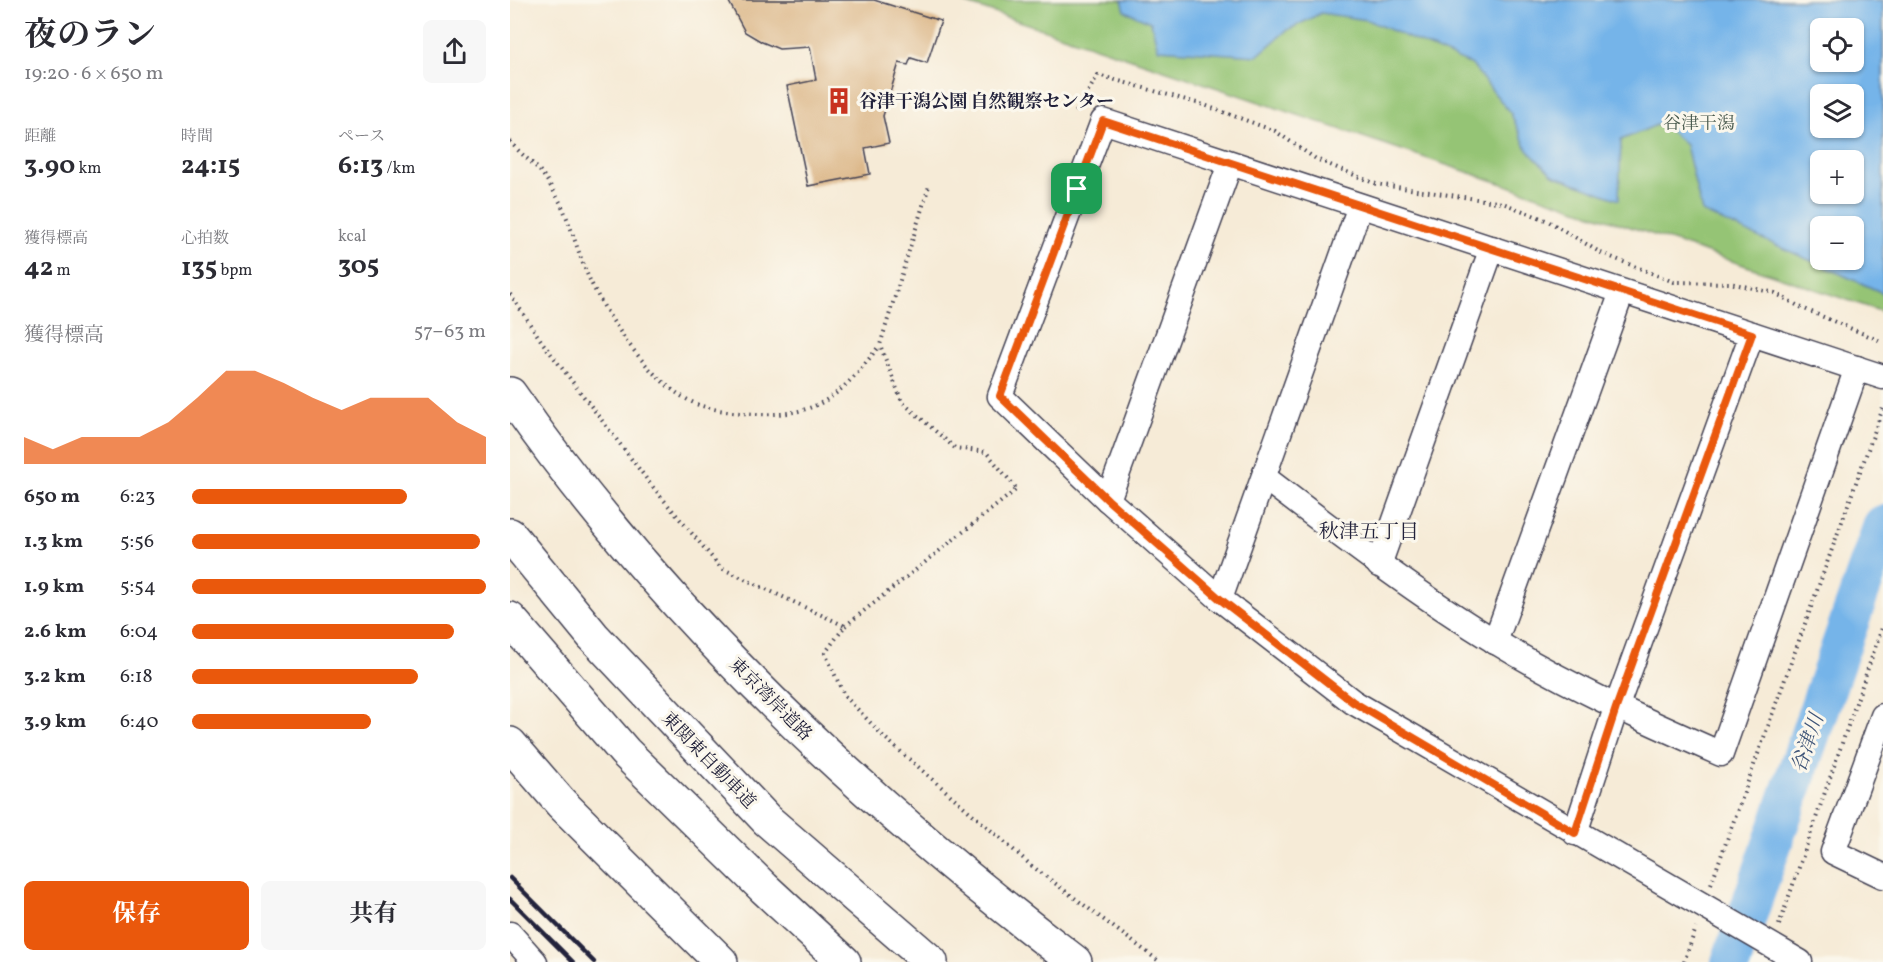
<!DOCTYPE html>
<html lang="ja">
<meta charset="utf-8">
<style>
body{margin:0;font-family:Vollkorn,"Noto Serif JP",serif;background:#f7f7f7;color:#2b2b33;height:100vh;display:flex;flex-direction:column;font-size:22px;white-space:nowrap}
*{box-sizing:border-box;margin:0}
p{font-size:20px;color:#7c7c81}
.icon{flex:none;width:33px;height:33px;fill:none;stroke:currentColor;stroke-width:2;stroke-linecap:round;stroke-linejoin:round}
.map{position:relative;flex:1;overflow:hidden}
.panel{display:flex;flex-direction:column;background:#fff;width:510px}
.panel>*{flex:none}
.controls{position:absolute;left:1300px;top:18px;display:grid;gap:12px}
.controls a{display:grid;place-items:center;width:54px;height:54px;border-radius:9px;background:#fff;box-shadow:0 2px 4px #0004;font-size:30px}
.pin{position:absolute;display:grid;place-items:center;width:51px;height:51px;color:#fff;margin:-26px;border-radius:12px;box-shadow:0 3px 9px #0006}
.round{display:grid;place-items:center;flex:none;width:63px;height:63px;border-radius:9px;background:#f7f7f7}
.overview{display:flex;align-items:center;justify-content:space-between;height:102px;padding:0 24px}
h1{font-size:33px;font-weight:700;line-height:45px}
.metrics{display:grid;grid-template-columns:repeat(3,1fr);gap:9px;height:102px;padding:6px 24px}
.metrics div{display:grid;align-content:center}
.metrics b{font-size:26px;font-weight:700}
.metrics small{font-size:16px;font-weight:400}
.metrics p{font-size:16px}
.chart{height:168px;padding:12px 24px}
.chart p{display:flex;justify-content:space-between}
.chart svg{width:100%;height:108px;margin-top:6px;fill:#ea580c;opacity:.7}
.cta{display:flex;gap:12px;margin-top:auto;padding:12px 24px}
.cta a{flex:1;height:69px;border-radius:9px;background:#ea580c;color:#fff;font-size:24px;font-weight:700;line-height:69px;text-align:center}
.cta a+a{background:#f7f7f7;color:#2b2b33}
ul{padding:0 24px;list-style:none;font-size:20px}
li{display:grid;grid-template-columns:96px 72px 1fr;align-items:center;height:45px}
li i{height:15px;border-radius:8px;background:#ea580c}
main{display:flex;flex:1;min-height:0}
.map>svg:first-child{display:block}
.green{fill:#95c474;stroke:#5c7358;stroke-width:1.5;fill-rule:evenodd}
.water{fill:#75b4e9;stroke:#4c6b92;stroke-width:1.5;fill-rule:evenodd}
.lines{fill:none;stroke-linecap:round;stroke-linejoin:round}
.river{stroke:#75b4e9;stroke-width:40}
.building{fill:#ddb98c}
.street-casing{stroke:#424052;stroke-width:27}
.highway-casing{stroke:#424052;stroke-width:36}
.path{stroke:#424052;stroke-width:4;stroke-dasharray:1.5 4.5;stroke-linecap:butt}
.street{stroke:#fff;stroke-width:24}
.highway{stroke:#fff;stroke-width:33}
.rail{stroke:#22223b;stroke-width:4.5}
.route-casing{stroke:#fff;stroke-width:12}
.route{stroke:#ea580c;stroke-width:8}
.labels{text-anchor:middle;stroke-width:6;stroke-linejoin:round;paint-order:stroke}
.poi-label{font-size:18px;font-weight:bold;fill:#22223b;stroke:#fbf7ec;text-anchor:start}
.park-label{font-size:18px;fill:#4a5b4f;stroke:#fbf7ec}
.street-label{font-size:18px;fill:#22223b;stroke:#fbf7ec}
.neighbourhood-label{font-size:20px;fill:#22223b;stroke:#fbf7ec}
.water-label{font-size:20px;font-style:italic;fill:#3f5578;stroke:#fbf7ec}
</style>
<main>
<section class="panel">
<div class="overview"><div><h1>夜のラン</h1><p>19:20 · 6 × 650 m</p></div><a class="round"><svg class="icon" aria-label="share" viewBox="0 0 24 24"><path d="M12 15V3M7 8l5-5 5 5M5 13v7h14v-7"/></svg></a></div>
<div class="metrics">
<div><p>距離</p><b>3.90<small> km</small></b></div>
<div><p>時間</p><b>24:15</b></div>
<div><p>ペース</p><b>6:13<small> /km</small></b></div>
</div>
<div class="metrics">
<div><p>獲得標高</p><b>42<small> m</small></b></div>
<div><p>心拍数</p><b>135<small> bpm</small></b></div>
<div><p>kcal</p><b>305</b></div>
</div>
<div class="chart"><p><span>獲得標高</span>57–63 m</p>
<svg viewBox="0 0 160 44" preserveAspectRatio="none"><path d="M0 44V33L10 38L20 33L30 33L40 33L50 27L60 17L70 6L80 6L90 11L100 17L110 22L120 17L130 17L140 17L150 27L160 33V44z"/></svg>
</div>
<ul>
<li><b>650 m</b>6:23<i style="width:73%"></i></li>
<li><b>1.3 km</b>5:56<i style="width:98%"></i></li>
<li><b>1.9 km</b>5:54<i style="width:100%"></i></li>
<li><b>2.6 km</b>6:04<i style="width:89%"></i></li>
<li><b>3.2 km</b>6:18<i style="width:77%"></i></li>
<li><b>3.9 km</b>6:40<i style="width:61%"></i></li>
</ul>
<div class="cta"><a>保存</a><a>共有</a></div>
</section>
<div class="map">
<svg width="1373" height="962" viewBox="0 0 1373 962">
<rect width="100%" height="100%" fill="#fbf7ec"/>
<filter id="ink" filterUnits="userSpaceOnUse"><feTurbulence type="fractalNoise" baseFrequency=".0167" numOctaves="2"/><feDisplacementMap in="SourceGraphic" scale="12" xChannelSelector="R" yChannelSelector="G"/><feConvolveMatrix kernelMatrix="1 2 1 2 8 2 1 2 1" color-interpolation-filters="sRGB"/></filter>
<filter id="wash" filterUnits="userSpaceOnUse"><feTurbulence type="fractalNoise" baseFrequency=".008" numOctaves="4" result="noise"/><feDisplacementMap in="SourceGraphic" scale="24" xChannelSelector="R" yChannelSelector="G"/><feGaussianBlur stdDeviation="1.35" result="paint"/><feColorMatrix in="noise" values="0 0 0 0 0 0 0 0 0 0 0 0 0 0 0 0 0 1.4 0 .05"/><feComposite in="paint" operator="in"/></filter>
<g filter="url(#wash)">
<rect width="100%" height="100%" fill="#f6ebd7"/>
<!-- green -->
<path class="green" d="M446,0H1373V312ZM1311,28H1344V62H1311ZM1311,94H1344V128H1311ZM1311,160H1344V194H1311ZM1311,226H1344V260H1311Z"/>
<!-- water -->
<path class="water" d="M612,0H1373V293L1192,212L1176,145L1151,123L1111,140L1109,200L1043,175L1018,151L1001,114L962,65L857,20L811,13L776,31L747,56L648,49L641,22L615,11ZM1311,28H1344V62H1311ZM1311,94H1344V128H1311ZM1311,160H1344V194H1311ZM1311,226H1344V260H1311Z"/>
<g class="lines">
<!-- river -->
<path class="river" d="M1221,962L1373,525"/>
</g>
<g id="blocks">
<!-- building -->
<path class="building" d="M218,0H364L431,21L417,63L401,58L398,65L389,63L373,116L379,143L355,148L360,174L298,186L277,86L306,80L300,47L269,49L252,42L235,32Z"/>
</g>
</g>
<g filter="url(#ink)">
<use href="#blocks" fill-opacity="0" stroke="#424052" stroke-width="1.5"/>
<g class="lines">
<defs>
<g id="street">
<path d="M755,478C830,535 905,593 986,642C1058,686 1134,720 1211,754L1347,368"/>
<path d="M598,500L720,164"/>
<path d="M869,565L982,248"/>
<path d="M710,599L850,206"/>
<path d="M985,642L1112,292"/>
<path d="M1373,716L1323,852L1373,876"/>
<path d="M1065,833L1106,708L1242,334"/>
<path d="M0,934L25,962"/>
<path d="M1290,962L843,702L710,599L598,500L490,396L593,121L1373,377"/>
</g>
<g id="highway">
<path d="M0,394C153,614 353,801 565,962"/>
<path d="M0,535L83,636L257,820L421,962"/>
<path d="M0,619L115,752L254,888L334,962"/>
<path d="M0,744L51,803L211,962"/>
</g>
</defs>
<!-- street casing -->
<use href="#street" class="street-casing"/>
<!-- highway casing -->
<use href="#highway" class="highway-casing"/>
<!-- path -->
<g class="path">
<path d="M566,112L588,75L694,105L765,131L806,159L866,184L993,203L1038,221L1091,253L1164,282L1220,283L1265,293L1292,308L1373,342"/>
<path d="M0,141C8,152 20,160 29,170C37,179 45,193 51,204C62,228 68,253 78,276C97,318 144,389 189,405C207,411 228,413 247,414C310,417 333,393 369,346"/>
<path d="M0,294L32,342L142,486L211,568L335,626L315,653L334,695L375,738L522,866L650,962"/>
<path d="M335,626L507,489L476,452L445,448L392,402L370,345L419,186"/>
<path d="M1201,884L1373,408"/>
<path d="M1269,925L1373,625"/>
<path d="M1174,962L1186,928"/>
</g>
<!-- street -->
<use href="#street" class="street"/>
<!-- highway -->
<use href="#highway" class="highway"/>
<!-- rail -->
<g class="rail">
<path d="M0,878L84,962"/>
<path d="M0,899L63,962"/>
</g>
</g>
</g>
<g class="lines" filter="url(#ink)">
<defs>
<path id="route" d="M593,121L1242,334L1106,708L1065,833L843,702L710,599L598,500L490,396Z"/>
</defs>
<!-- route casing -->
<use href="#route" class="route-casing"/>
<!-- route -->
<use href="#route" class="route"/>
</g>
<!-- icons -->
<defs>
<symbol id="building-bare" viewBox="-9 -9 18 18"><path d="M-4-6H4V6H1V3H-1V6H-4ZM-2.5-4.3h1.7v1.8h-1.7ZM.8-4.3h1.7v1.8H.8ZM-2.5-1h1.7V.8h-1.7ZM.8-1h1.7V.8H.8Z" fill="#c8321e" stroke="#fbf7ec" stroke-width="2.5" paint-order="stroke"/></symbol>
</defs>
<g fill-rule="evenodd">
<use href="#building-bare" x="310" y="82" width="38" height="38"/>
</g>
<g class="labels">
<!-- poi labels -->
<g class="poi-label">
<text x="349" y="107">谷津干潟公園 自然観察センター</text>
</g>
<!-- park labels -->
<g class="park-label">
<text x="1189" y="129">谷津干潟</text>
</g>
<!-- street labels -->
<g class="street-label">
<text transform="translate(261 699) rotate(45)" y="6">東京湾岸道路</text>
<text transform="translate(199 760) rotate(46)" y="6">東関東自動車道</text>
</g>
<!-- neighbourhood labels -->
<g class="neighbourhood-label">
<text x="859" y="538">秋津五丁目</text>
</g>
<!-- water labels -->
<g class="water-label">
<text transform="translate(1297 743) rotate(-71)" y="7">谷津川</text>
</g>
</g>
</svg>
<div class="controls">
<a><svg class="icon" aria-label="locate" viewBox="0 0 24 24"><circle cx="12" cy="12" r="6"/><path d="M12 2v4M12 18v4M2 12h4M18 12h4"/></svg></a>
<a><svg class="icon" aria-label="layers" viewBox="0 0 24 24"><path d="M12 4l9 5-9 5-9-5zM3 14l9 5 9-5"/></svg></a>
<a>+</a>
<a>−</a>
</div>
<div class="pin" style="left:567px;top:189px;background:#1e9e55"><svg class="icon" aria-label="arrive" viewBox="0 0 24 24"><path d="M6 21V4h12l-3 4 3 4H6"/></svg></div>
</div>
</main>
